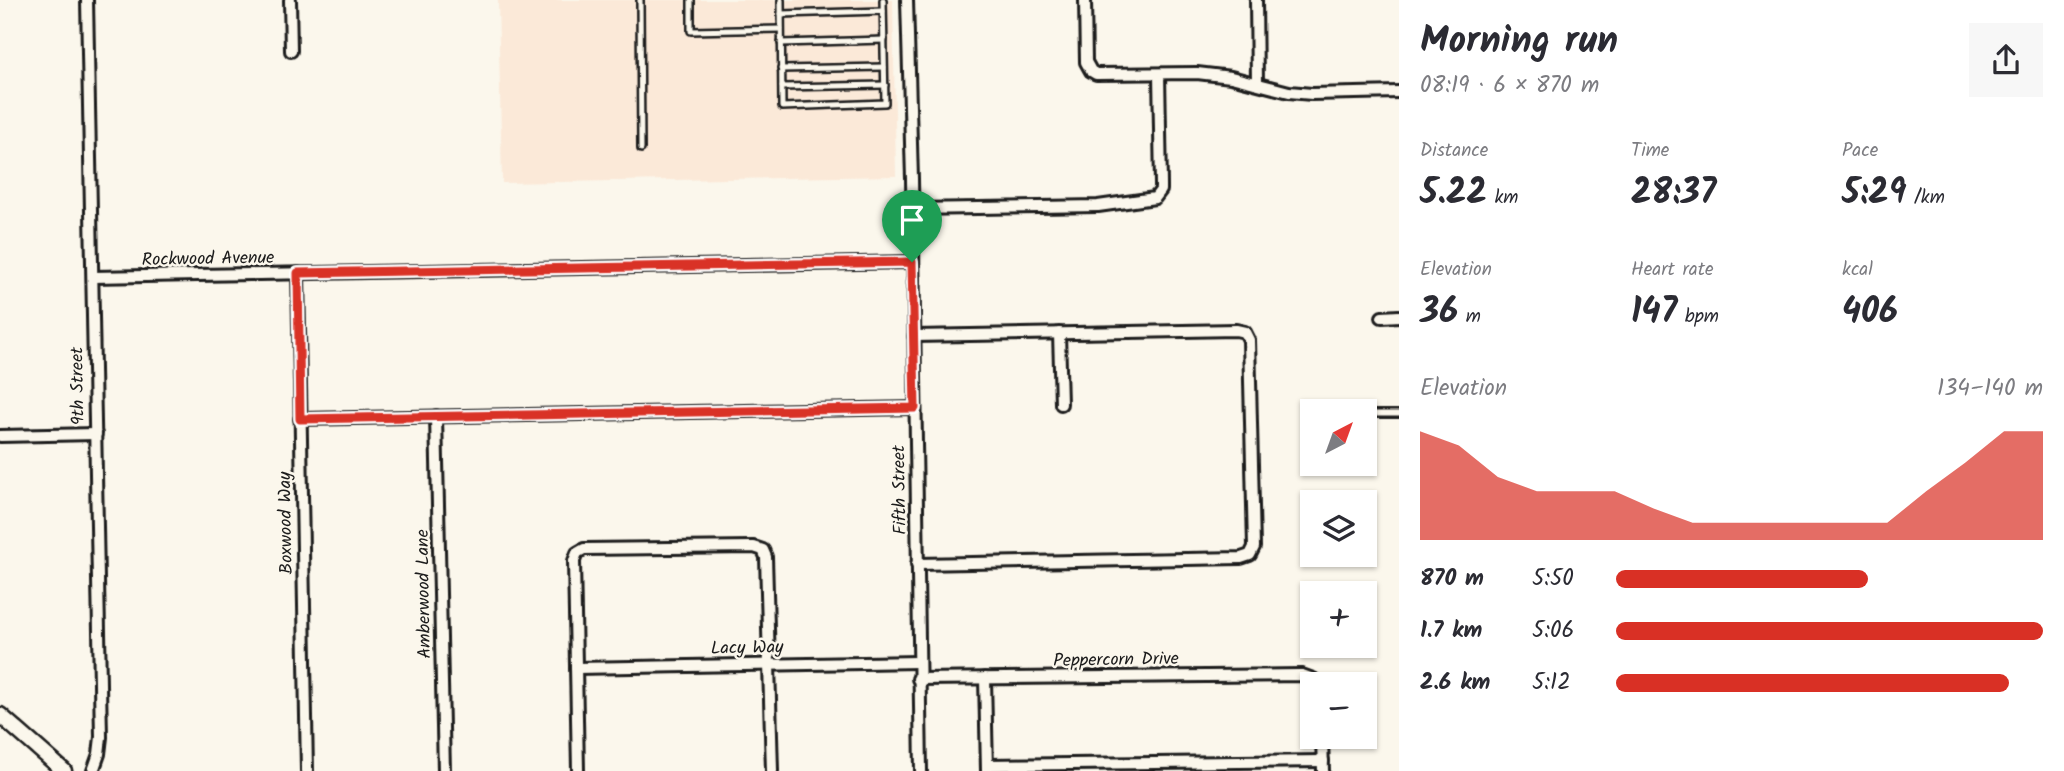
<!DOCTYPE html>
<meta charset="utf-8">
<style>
body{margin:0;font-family:Kalam,sans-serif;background:#f7f7f7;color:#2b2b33;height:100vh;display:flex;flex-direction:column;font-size:26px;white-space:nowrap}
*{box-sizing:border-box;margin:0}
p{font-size:23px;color:#7c7c81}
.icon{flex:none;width:38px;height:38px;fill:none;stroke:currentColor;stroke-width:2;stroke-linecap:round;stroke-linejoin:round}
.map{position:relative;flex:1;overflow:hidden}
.panel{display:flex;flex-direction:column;background:#fff;width:665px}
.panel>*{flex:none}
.needle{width:46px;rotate:41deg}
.tools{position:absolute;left:1300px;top:399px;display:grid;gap:14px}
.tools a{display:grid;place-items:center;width:77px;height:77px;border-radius:0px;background:#fff;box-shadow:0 2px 5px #0004;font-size:35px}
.pin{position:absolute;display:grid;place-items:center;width:60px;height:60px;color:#fff;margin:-72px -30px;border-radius:50% 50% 50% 0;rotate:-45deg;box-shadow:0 0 7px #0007}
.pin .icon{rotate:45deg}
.round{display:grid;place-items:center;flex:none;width:74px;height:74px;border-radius:0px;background:#f7f7f7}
.headline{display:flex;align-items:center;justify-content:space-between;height:119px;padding:0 21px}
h1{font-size:38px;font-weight:700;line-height:52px}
.figures{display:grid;grid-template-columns:repeat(3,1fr);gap:10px;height:119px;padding:7px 21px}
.figures div{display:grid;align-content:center}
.figures b{font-size:35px;font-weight:700}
.figures small{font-size:19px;font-weight:400}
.figures p{font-size:19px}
.chart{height:196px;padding:14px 21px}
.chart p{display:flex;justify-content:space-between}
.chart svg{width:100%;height:126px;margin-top:7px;fill:#d93025;opacity:.7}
ul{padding:0 21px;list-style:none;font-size:23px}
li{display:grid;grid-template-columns:112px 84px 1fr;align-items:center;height:52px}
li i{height:18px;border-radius:9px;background:#d93025}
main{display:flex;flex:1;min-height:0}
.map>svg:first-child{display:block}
.built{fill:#fbe9d8}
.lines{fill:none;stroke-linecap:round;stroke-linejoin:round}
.lane-casing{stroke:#1c1c1c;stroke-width:10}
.street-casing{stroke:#1c1c1c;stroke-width:16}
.secondary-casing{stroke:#1c1c1c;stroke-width:19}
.lane{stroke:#fbf7ec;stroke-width:5}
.street{stroke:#fbf7ec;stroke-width:10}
.secondary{stroke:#fbf7ec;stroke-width:14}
.route-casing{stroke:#fff;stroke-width:14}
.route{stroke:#d93025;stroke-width:9}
.labels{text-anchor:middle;stroke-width:5;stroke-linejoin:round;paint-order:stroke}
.street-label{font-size:18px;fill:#1c1c1c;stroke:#fbf7ec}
</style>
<main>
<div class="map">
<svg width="1399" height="771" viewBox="0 0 1399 771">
<rect width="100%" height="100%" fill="#fbf7ec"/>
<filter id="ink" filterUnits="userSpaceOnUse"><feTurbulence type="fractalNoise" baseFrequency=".0143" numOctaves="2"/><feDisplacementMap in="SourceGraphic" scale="14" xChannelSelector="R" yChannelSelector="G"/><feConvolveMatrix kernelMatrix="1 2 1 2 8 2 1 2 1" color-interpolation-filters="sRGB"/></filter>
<g filter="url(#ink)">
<!-- built -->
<path class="built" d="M498,0H893L896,176L502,183Z"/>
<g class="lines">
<defs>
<g id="lane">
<path d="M640,0L641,149"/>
<path d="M691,0V31L781,29"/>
<path d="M781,0L782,107L885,103L883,0"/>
<path d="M781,14L883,11"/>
<path d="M781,43L884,40"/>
<path d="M781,69L884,67"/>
<path d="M782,87L885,85"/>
<path d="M1365,414H1399"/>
</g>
<g id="street">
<path d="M87,0L101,737L99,754L93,771"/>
<path d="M290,0L291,51"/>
<path d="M907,0L912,179L921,771"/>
<path d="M1085,0L1086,62L1091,71L1096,74L1197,73L1231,77L1289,92L1312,94L1399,92"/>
<path d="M1256,0L1257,83"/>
<path d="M913,209L1098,206L1155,198L1161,190V185L1159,74"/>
<path d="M298,273L307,771"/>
<path d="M93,277L912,262"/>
<path d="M1382,317L1399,316"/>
<path d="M1059,333L1061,404"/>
<path d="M914,336L1236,330L1245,332L1249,340L1254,547L1250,555L1241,558L917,564"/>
<path d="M436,416L444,771"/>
<path d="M300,419L915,408"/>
<path d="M0,436L96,434"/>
<path d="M576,668L918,662"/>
<path d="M985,678L987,771"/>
<path d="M918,679L1302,675L1313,679L1319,684"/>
<path d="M1322,737L1323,771"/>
<path d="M987,765L1323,761"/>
<path d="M578,771L574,561L577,553L584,549L754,547L763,550L766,557L772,771"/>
</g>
<path id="secondary" d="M0,715L64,771"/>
</defs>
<!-- lane casing -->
<use href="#lane" class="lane-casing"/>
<!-- street casing -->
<use href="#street" class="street-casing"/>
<!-- secondary casing -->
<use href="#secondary" class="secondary-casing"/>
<!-- lane -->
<use href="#lane" class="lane"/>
<!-- street -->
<use href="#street" class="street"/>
<!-- secondary -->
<use href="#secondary" class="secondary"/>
</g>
</g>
<g class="lines" filter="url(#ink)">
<defs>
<path id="route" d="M912,262L915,408L300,419L298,273Z"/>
</defs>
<!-- route casing -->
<use href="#route" class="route-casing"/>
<!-- route -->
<use href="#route" class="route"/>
</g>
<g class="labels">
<!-- street labels -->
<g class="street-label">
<text transform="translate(208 258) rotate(-1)" y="6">Rockwood Avenue</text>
<text transform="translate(77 386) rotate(-91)" y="6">9th Street</text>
<text transform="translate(899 490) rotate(-91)" y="6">Fifth Street</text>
<text transform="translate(285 523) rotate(-91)" y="6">Boxwood Way</text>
<text transform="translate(423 594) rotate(-91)" y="6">Amberwood Lane</text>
<text transform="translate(747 647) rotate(-1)" y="6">Lacy Way</text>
<text transform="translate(1116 659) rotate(-1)" y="6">Peppercorn Drive</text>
</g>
</g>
</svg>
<div class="tools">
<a><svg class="needle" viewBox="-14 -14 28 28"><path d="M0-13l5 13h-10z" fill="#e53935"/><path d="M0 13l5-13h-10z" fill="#7c7c81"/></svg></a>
<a><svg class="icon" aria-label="layers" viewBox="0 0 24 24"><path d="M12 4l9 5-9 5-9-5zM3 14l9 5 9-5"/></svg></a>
<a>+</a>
<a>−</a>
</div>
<div class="pin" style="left:912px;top:262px;background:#1e9e55"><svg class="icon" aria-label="arrive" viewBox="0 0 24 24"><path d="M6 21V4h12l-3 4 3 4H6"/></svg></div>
</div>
<section class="panel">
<div class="headline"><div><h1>Morning run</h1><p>08:19 · 6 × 870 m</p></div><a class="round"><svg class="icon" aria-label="share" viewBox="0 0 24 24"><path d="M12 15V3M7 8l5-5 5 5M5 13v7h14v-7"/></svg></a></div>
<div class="figures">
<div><p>Distance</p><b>5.22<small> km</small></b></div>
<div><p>Time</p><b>28:37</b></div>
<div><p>Pace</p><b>5:29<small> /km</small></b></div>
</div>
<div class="figures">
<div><p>Elevation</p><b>36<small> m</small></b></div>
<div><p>Heart rate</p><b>147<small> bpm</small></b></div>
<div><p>kcal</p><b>406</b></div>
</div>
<div class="chart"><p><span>Elevation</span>134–140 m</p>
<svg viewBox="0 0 160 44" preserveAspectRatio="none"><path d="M0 44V6L10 11L20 22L30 27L40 27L50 27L60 33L70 38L80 38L90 38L100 38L110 38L120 38L130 27L140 17L150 6L160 6V44z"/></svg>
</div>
<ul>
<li><b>870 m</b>5:50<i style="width:59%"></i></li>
<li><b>1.7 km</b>5:06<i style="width:100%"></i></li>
<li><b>2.6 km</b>5:12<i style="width:92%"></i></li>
</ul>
</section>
</main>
